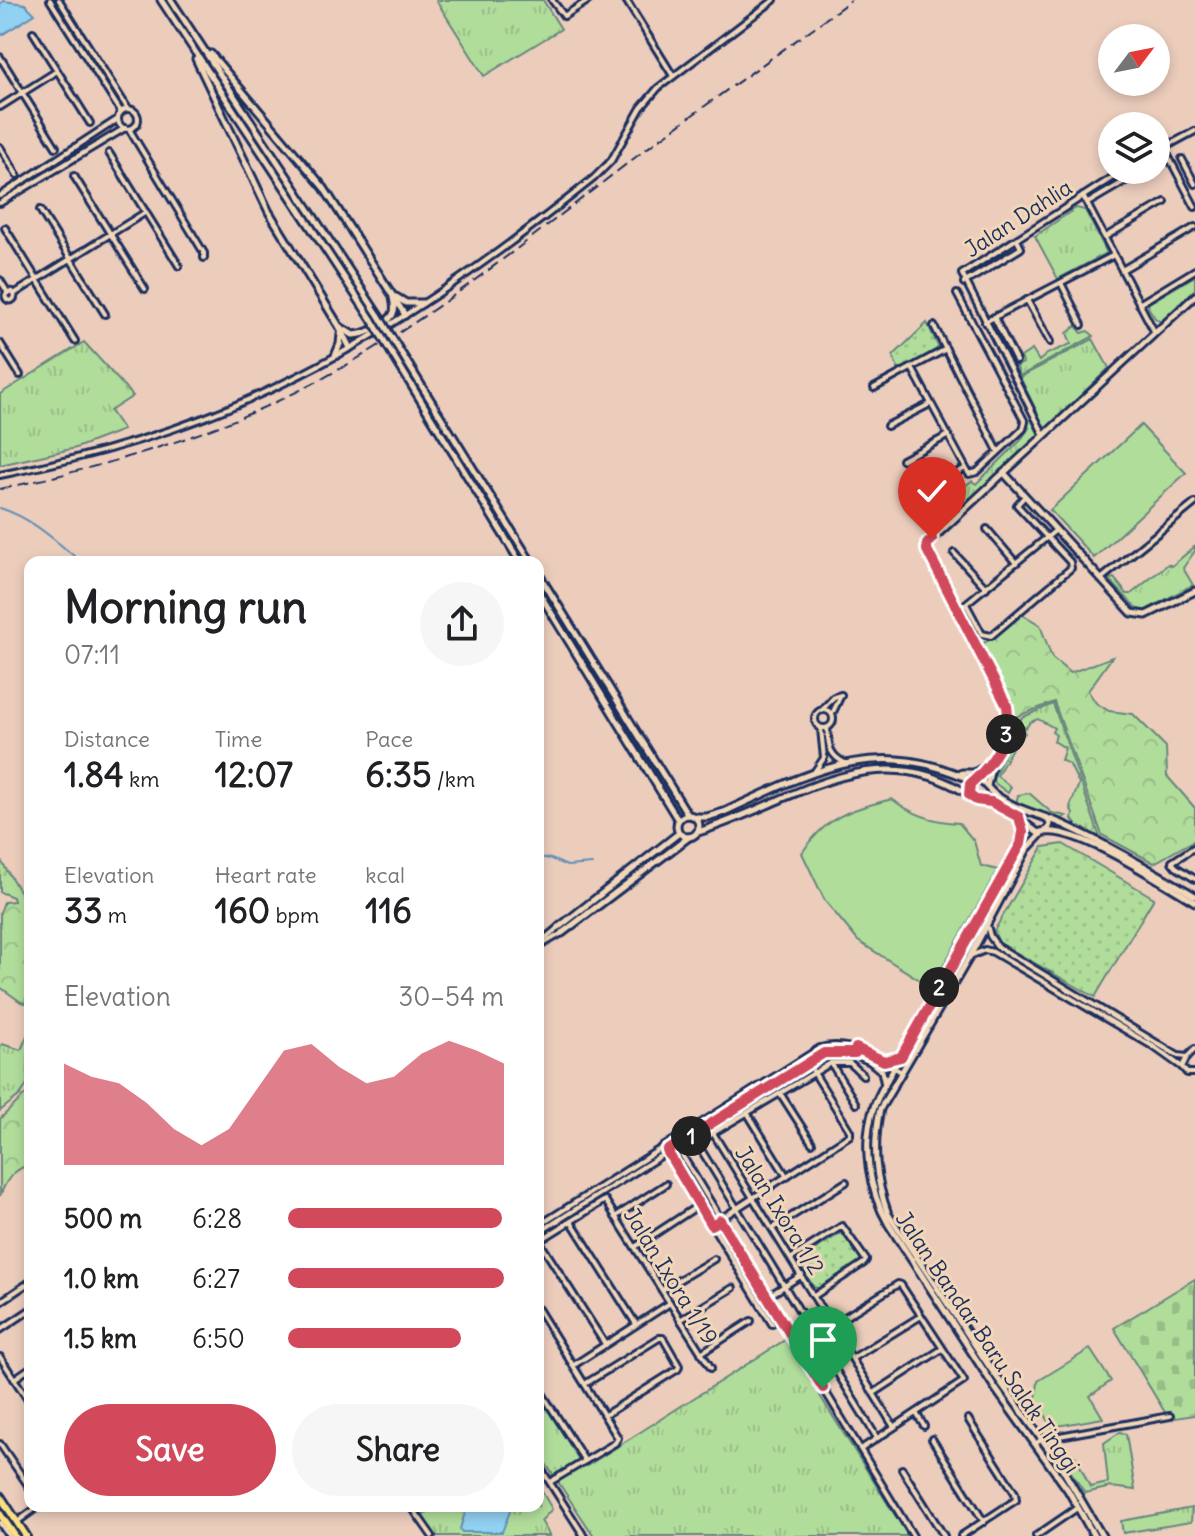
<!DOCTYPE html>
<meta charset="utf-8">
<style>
body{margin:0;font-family:Delius,sans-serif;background:#f6f6f6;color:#202124;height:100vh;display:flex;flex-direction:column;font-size:30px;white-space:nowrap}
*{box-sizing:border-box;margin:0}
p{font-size:26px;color:#757577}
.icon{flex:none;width:44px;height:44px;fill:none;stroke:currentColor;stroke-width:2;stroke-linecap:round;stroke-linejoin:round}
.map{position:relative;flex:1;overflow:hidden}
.panel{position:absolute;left:24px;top:556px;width:520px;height:956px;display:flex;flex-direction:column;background:#fff;border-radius:16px;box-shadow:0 4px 12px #0003}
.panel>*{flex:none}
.needle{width:52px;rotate:58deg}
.fabs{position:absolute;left:1098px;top:24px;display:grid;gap:16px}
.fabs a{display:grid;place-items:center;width:72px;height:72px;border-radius:50%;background:#fff;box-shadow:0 4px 12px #0003;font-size:40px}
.pin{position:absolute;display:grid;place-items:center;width:68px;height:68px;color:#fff;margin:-82px -34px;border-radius:50% 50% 50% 0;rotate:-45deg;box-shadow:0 0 8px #0007}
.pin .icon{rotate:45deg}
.km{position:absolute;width:40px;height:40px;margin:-20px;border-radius:50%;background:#222;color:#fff;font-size:22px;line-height:40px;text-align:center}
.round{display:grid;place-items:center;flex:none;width:84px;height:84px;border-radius:42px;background:#f6f6f6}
.head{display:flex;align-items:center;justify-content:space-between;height:136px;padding:0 40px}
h1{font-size:44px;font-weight:800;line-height:60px}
.metrics{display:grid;grid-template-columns:repeat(3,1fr);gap:12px;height:136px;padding:8px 40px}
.metrics div{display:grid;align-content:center}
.metrics b{font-size:34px;font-weight:800}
.metrics small{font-size:22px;font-weight:400}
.metrics p{font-size:22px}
.chart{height:224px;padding:16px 40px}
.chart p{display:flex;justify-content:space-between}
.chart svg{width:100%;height:144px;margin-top:8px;fill:#d1495b;opacity:.7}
.action{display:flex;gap:16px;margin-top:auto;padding:16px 40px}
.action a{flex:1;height:92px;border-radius:48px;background:#d1495b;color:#fff;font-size:32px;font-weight:800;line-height:92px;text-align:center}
.action a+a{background:#f6f6f6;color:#202124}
ul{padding:0 40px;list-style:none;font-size:26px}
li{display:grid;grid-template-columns:128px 96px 1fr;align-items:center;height:60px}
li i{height:20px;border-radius:10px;background:#d1495b}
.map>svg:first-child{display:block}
.grass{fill:url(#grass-tufts);stroke:#66867c;stroke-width:2}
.forest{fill:url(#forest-crowns);stroke:#66867c;stroke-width:2}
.cemetery{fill:url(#cemetery-stones);stroke:#66867c;stroke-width:2}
.park{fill:url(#park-dots);stroke:#66867c;stroke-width:2}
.garden{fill:#b1dd9b;stroke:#66867c;stroke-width:2}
.water{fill:#91d1f2;stroke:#6290b7;stroke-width:2}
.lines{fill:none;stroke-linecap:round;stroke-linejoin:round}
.stream{stroke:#6290b7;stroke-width:2}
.minor-casing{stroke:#1b2f5e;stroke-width:10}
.tertiary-casing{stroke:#1b2f5e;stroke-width:11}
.secondary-casing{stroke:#1b2f5e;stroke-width:11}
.primary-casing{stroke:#1b2f5e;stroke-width:12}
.minor{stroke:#f1d6b8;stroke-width:4}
.tertiary{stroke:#f1d6b8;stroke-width:5}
.secondary{stroke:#f1d6b8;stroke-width:5}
.primary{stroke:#fce080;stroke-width:6}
.rail{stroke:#1b2f5e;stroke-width:2;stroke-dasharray:12 6;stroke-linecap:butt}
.tertiary-bridge-casing{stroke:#1b2f5e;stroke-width:11;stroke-linecap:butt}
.tertiary-bridge{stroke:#f1d6b8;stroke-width:5}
.route-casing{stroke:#fff;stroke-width:16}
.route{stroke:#d1495b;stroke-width:10}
.labels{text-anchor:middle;stroke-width:6;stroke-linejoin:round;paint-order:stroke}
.street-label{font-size:22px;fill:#1b2f5e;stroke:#f1d6b8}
</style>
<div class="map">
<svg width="1195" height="1536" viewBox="0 0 1195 1536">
<defs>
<pattern id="grass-tufts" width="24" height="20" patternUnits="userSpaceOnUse" patternTransform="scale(2)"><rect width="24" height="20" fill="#b1dd9b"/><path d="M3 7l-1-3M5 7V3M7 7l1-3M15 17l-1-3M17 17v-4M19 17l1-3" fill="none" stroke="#98be88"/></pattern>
<pattern id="forest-crowns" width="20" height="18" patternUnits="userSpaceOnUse" patternTransform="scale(2)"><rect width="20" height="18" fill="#b1dd9b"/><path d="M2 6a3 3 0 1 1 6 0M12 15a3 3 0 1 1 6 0" fill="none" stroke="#98be88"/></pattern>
<pattern id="cemetery-stones" width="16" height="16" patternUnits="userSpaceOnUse" patternTransform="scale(2)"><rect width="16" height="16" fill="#b1dd9b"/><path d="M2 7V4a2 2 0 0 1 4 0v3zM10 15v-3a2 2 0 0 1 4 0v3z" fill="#98be88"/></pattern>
<pattern id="park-dots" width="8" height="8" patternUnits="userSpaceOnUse" patternTransform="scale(2)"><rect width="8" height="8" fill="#b1dd9b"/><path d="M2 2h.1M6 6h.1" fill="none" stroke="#98be88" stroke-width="1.8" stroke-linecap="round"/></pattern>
</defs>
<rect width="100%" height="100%" fill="#eccdbc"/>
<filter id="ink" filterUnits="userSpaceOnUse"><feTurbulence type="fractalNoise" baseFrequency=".0125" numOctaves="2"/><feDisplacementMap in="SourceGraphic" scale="16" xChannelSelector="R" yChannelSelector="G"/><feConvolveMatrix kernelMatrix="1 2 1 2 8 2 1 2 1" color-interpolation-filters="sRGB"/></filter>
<g filter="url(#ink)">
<!-- grass -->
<g class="grass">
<path d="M436,0H543L561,29L484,76Z"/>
<path d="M1076,208L1085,210L1107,253L1058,279L1035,236Z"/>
<path d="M1195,276V289L1161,322L1155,318L1148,307L1149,303Z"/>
<path d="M1076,326L1082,333L1088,331L1094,336L1020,376L1016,367L1023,363L1021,357L1032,350L1039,361L1047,354L1071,344L1067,333Z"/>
<path d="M1093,339L1109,368L1048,427L1043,425L1020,377Z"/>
<path d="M84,342L133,396L110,411L123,430L76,448L0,465V394Z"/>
<path d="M1031,419L1038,433V439L951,520L936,490L953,481L958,490L972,481L976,484L1020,441L1029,428L1027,422Z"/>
<path d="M1195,546V551L1183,568L1193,585L1144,611L1137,609L1109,579L1114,578L1127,594H1131L1168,564L1172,566Z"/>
<path d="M1053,704L1102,843L1080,830L1072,819L1073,814L1070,807L1079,784L1070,765L1061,760L1065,748L1054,741L1056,735L1052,732L1054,728L1038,719L1030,722L1026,728L1021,725V718Z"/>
<path d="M1015,725L1022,728L1025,733L1013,746L997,776L1011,787L1008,793L992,781L1016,730Z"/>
<path d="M1029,793L1052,813L1066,816L1060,820L1016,804L1018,795Z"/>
<path d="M30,1029L27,1085L20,1095L0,1111V1048L2,1044L21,1050Z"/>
<path d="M785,1340L908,1536H594L538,1452V1395L587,1466Z"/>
<path d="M1120,1432L1126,1434L1135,1490L1111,1487L1085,1493L1055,1448L1063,1447L1076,1457L1090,1487L1108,1483L1104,1443Z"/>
<path d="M538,1485L552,1509L541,1521L550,1536H435L422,1516L438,1506H538Z"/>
<path d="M1192,1508L1191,1522L1123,1533L1121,1521Z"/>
</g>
<!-- forest -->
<g class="forest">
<path d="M1022,614L1040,625L1052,658L1070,673L1112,657L1088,691L1096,703L1109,711L1133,714L1166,747L1167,776L1195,808V840L1154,863L1102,835L1054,702L1013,718L978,646L991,639Z"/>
<path d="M0,859L30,909V1004L21,1002L0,987V913L4,902L14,901L13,897L0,892Z"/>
<path d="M30,1090V1165C14,1168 5,1182 0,1196V1119Z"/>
</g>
<!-- cemetery -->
<path class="cemetery" d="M1195,1279V1415L1169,1419L1114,1328Z"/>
<!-- park -->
<g class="park">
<path d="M927,323L938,346L937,350L899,371L893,356Z"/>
<path d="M1063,844L1154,898L1095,997L999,943L994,931L1043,847Z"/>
<path d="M841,1233H845L861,1258L860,1262L818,1288L814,1287L803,1271L811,1266L805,1256Z"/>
</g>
<!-- garden -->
<g class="garden">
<path d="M1141,425L1186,473L1094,558L1050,510Z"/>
<path d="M892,799C911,814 935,822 959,823L974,841L981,866L998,870L931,987L858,941L825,901L802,853C827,815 850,810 892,799Z"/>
<path d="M1090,1349L1111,1381L1090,1396L1103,1418L1052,1427L1036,1399L1038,1381Z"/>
</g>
<!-- water -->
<g class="water">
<path d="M3,1L25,4L35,14L0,36V5Z"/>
<path d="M467,1506H512L502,1532H462L460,1529Z"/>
</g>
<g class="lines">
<!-- stream -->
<g class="stream">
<path d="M0,508C32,518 56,541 81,562"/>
<path d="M538,857L551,859L567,866L592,864"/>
</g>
<defs>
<g id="minor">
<path d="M50,0L121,112"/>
<path d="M59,0L128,109"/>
<path d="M552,0L564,16L589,0"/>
<path d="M626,0L673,76"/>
<path d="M33,32L90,123"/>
<path d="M0,57L56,147"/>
<path d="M0,107L57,71"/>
<circle cx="128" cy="119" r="10"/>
<path d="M129,129L204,253V258"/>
<path d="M0,147L17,175"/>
<path d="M1164,148L1195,207"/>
<path d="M1156,152L1195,131"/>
<path d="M109,153L179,266"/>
<path d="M1182,159L1195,184"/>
<path d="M1156,163L1168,156"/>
<path d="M74,176L145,289"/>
<path d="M0,196L118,119"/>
<path d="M1083,196L1155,333"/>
<path d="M0,203L125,128"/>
<path d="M1088,203L1144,170"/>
<path d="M40,210L105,314"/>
<path d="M5,228L75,341"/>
<path d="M1105,237L1165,202"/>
<path d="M1122,270L1195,227"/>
<path d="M0,280L8,293"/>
<path d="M964,283L1018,250L1021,248L1017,240"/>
<path d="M1061,283L1082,325"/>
<circle cx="10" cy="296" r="4.5"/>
<path d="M14,294L146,212"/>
<path d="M1027,300L1050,342"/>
<path d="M1139,304L1195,270"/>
<path d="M994,317L1016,361"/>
<path d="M985,322L1114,255"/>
<path d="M934,326L998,451"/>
<path d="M0,343L20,375"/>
<path d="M912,368L969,474L977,472L1023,429L1025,422L957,294"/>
<path d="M874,388L946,349"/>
<path d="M887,426L930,404"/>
<path d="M1044,435L962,274L1124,170"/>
<path d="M902,460L947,436"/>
<path d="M0,475C103,455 207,423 300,375C405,322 503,251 594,178L611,161L641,108L658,88L774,0"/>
<path d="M910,497L964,469"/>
<path d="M987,529L1016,563"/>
<path d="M954,553L986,588"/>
<path d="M1101,579L1195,503"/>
<path d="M966,604L982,634L991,636L1071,568L1070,562L1017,505L1025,496"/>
<path d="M958,610L1056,530"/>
<path d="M823,709L834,697L841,695"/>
<circle cx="824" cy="719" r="9"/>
<path d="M832,714L841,695"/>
<path d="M827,728C829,745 828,755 845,763"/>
<path d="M815,771L824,758L821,729"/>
<path d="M1195,847L1172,862L1176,867L1195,879"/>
<path d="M987,925L990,936L997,946L1178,1056L1187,1057"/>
<path d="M538,944L559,927"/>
<path d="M538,947L562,933"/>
<path d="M970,956L985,950L993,952L1154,1047L1182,1067"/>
<path d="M1195,1049L1187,1057L1182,1067L1187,1073H1195"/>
<path d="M831,1063L856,1104"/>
<path d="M863,1075L850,1063H831L713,1133L682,1155L913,1536"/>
<path d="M780,1093L812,1143"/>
<path d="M748,1114L787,1177"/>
<path d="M713,1133L894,1427"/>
<path d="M697,1143L877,1438"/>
<path d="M665,1148L772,1324"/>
<path d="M615,1217L666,1184"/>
<path d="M571,1221L636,1324"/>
<path d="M711,1225L850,1135V1131L813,1071"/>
<path d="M538,1226L820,1048C851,1040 875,1058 902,1072"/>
<path d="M773,1228L846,1182"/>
<path d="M538,1233L824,1053L846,1051L873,1063"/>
<path d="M635,1247L699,1205"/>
<path d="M792,1258L842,1226L866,1260L864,1263L814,1296"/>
<path d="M662,1290L714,1259"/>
<path d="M767,1297L802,1275"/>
<path d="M0,1302L30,1282"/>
<path d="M538,1309L618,1438L615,1443L550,1482"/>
<path d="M680,1320L733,1288"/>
<path d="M832,1325L898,1284L901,1285L964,1381L861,1449"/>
<path d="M0,1330L30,1310"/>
<path d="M605,1344L539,1241L605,1200L711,1368"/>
<path d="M701,1353L751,1321"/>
<path d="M0,1357L30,1403"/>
<path d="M853,1358L921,1316"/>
<path d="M574,1365L670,1303"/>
<path d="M14,1379L30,1368"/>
<path d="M585,1384L659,1338H663L679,1366L678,1369L605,1415"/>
<path d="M538,1387L585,1461"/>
<path d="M874,1393L942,1349"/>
<path d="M916,1413L924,1426"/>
<path d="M932,1439L984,1522"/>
<path d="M1036,1443L1043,1439L1170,1416"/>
<path d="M0,1444L30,1488"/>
<path d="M538,1464L584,1536"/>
<path d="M902,1469L944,1536"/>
<path d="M411,1506L432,1536"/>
<path d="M17,1522L39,1506"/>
<path d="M0,1523L9,1536"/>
<path d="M961,1536L1016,1500L1015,1493L968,1419"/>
<path d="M1036,1536L1077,1508"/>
</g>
<g id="tertiary">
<path d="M161,0L372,320"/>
<path d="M171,0L379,316"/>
<path d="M211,54L324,188L405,315"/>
<path d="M196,59L269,212L339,326L350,348"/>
<path d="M396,297L406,303H423"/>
<path d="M340,327L353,335C364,335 390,324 394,312C395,308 394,302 393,298"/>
<path d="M395,343L531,562"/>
<path d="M388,347L520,562"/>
<path d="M335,356L340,344L341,334"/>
<path d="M1004,473L1132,613L1146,615L1195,591"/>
<path d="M538,573L688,815"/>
<path d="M538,591L678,820"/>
<path d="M962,773H974L986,766"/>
<path d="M977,780C994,758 1012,735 1007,706L927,550V544L1195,296"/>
<path d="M987,786L992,763"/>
<circle cx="688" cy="826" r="11"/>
<path d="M695,817H707L724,812C813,771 876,735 973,781"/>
<path d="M698,832C790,804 874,732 969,795"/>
<path d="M559,927L679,833"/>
<path d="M562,933L689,837"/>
</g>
<g id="secondary">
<path d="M1019,817L1023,832L1021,844C986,909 947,972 912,1037C900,1059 883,1083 874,1107C861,1145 869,1191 889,1225L995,1388L1068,1490L1094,1536"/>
<path d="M1047,818L1050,824L1048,830L1038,833C1023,822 1011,811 994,803C985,799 977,801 969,795L968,789L973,781H981C986,785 989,790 994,794C1017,811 1044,815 1069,827C1112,847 1153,871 1195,896"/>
<path d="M1046,832C1080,828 1163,883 1195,902"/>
<path d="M1041,834L1027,849L970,956L880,1109C872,1147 875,1178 888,1214L991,1369L1059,1463L1102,1536"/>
<path d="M875,1058L884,1061L900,1057"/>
<path d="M871,1062L882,1071L885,1085"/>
</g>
<g id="primary">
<path d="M0,1496L26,1536"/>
<path d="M0,1514L15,1536"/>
</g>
</defs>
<!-- minor casing -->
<use href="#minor" class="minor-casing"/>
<!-- tertiary casing -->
<use href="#tertiary" class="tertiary-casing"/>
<!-- secondary casing -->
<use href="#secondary" class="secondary-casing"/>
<!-- primary casing -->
<use href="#primary" class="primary-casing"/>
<!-- minor -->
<use href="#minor" class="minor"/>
<!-- tertiary -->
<use href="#tertiary" class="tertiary"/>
<!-- secondary -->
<use href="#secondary" class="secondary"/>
<!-- primary -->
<use href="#primary" class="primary"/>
<!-- rail -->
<path class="rail" d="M0,489C116,464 232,430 336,371C448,308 543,227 645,150C713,99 783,51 851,0"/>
<defs>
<g id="tertiary-bridge">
<path d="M379,316L395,343"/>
<path d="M372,320L388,347"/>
</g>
</defs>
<!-- tertiary-bridge casing -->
<use href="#tertiary-bridge" class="tertiary-bridge-casing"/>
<!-- tertiary-bridge -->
<use href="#tertiary-bridge" class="tertiary-bridge"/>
</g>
</g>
<g class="lines" filter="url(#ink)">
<defs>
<path id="route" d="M823,1388L720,1220L711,1225L667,1151L824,1053H855L856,1048L884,1061L901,1057L1021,844L1023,832L1019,817L991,802L976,800L969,795L970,784C992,765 1012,737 1007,706L927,550V544L932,539"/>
</defs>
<!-- route casing -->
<use href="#route" class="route-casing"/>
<!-- route -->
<use href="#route" class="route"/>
</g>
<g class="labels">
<!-- street labels -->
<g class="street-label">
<text transform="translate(1018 218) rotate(-33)" y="8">Jalan Dahlia</text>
<text transform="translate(780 1210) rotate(58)" y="8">Jalan Ixora 1/2</text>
<text transform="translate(671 1276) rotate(58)" y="8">Jalan Ixora 1/19</text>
<text transform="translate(988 1342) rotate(56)" y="8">Jalan Bandar Baru Salak Tinggi</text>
</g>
</g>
</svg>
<div class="fabs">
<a><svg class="needle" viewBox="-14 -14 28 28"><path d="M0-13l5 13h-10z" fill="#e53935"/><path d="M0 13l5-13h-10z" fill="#757577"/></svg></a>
<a><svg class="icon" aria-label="layers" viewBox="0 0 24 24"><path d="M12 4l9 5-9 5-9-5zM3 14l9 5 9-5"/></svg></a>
</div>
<div class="pin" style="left:823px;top:1388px;background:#1e9e55"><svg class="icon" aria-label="arrive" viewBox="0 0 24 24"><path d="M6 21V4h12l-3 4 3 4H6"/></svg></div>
<div class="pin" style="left:932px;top:539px;background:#d93025"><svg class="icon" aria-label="check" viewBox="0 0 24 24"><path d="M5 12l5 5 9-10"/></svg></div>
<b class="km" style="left:691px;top:1136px">1</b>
<b class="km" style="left:939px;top:987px">2</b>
<b class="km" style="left:1006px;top:734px">3</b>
<section class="panel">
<div class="head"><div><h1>Morning run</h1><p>07:11</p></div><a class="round"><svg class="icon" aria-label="share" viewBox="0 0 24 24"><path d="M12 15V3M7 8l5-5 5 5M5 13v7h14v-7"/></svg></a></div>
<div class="metrics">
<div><p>Distance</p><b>1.84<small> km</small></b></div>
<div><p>Time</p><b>12:07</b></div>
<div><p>Pace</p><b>6:35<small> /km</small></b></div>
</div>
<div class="metrics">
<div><p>Elevation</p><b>33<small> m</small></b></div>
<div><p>Heart rate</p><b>160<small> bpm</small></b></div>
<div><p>kcal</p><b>116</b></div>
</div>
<div class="chart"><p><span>Elevation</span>30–54 m</p>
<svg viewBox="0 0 160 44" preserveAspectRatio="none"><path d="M0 44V13L10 17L20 19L30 25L40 33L50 38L60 33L70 21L80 9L90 7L100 14L110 19L120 17L130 10L140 6L150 9L160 13V44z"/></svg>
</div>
<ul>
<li><b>500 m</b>6:28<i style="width:99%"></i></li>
<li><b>1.0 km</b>6:27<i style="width:100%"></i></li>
<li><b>1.5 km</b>6:50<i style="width:80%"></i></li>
</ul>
<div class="action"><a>Save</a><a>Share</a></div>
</section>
</div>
